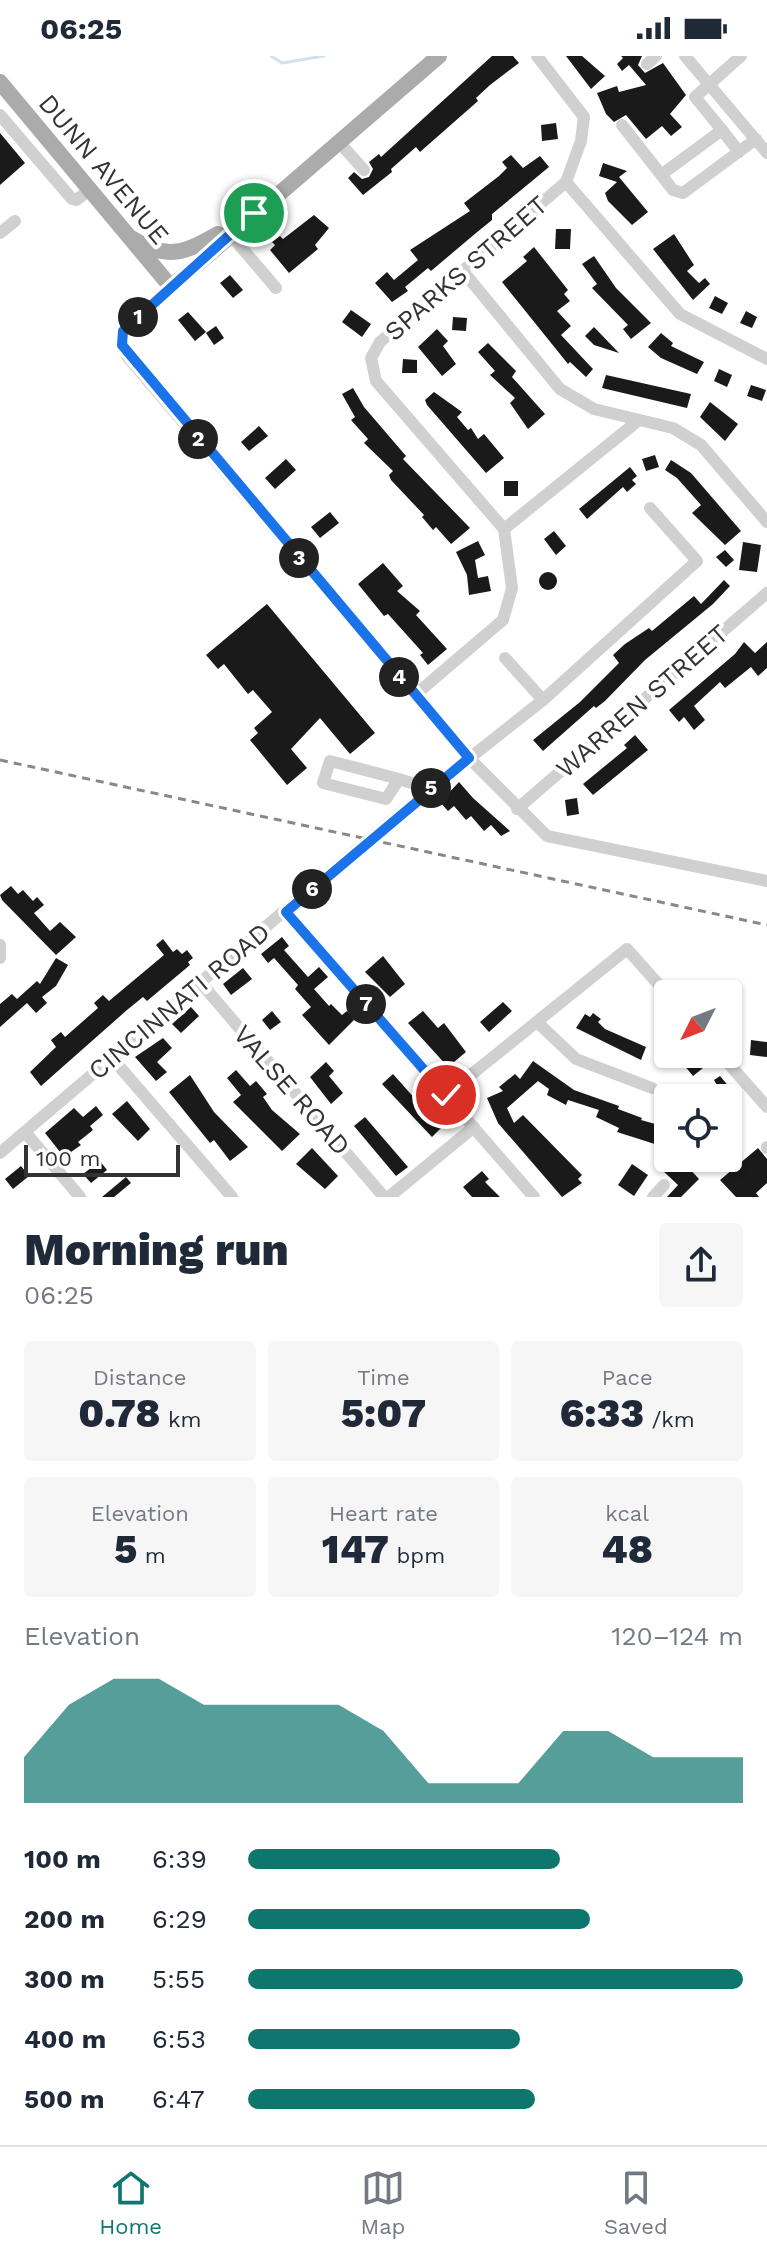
<!DOCTYPE html>
<meta charset="utf-8">
<style>
body{margin:0;font-family:"Work Sans",sans-serif;background:#f6f6f7;color:#1f2937;height:100vh;display:flex;flex-direction:column;font-size:30px;white-space:nowrap}
*{box-sizing:border-box;margin:0}
p{font-size:26px;color:#747a83}
.icon{flex:none;width:44px;height:44px;fill:none;stroke:currentColor;stroke-width:2;stroke-linecap:round;stroke-linejoin:round}
.map{position:relative;height:1141px;overflow:hidden}
.details{display:flex;flex-direction:column;background:#fff;flex:1}
.details>*{flex:none}
.needle{width:52px;rotate:228deg}
.buttons{position:absolute;left:654px;top:924px;display:grid;gap:16px}
.buttons a{display:grid;place-items:center;width:88px;height:88px;border-radius:8px;background:#fff;box-shadow:0 2px 6px #0004;font-size:40px}
.scale{position:absolute;left:24px;bottom:20px;width:156px;box-sizing:border-box;padding-left:8px;border:4px solid #333;border-top:0;font-size:22px;line-height:28px;white-space:nowrap;color:#333;-webkit-text-stroke:6px #fff;paint-order:stroke}
.pin{position:absolute;display:grid;place-items:center;width:68px;height:68px;color:#fff;margin:-34px;border:4px solid #fff;border-radius:50%;box-shadow:0 2px 8px #0007}
.km{position:absolute;width:40px;height:40px;margin:-20px;border-radius:50%;background:#222;color:#fff;font-size:22px;line-height:40px;text-align:center}
.round{display:grid;place-items:center;flex:none;width:84px;height:84px;border-radius:8px;background:#f6f6f7}
.summary{display:flex;align-items:center;justify-content:space-between;height:136px;padding:0 24px}
h1{font-size:44px;font-weight:800;line-height:60px}
.metrics{display:grid;grid-template-columns:repeat(3,1fr);gap:12px;height:136px;padding:8px 24px}
.metrics div{display:grid;align-content:center;border-radius:8px;background:#f6f6f7;text-align:center}
.metrics b{font-size:40px;font-weight:800}
.metrics small{font-size:22px;font-weight:400}
.metrics p{font-size:22px}
.chart{height:224px;padding:16px 24px}
.chart p{display:flex;justify-content:space-between}
.chart svg{width:100%;height:144px;margin-top:8px;fill:#0f766e;opacity:.7}
ul{padding:0 24px;list-style:none;font-size:26px}
li{display:grid;grid-template-columns:128px 96px 1fr;align-items:center;height:60px}
li i{height:20px;border-radius:10px;background:#0f766e}
.status{display:flex;justify-content:space-between;align-items:center;height:56px;padding:0 40px;background:#fff;direction:ltr}
.status svg{height:22px;fill:currentColor}
.menu{display:flex;justify-content:space-around;align-items:center;height:112px;border-top:2px solid #e0e1e3;background:#fff;font-size:22px;color:#747a83}
.menu a{display:grid;justify-items:center;gap:4px}
.menu .current{color:#0f766e}
.map>svg:first-child{display:block}
.lines{fill:none;stroke-linecap:round;stroke-linejoin:round}
.stream{stroke:#cfe2ee;stroke-width:3}
.building{fill:#1a1a1a}
.minor{stroke:#d0d0d0;stroke-width:12}
.major{stroke:#ababab;stroke-width:16}
.rail{stroke:#888;stroke-width:3;stroke-dasharray:8 6;stroke-linecap:butt}
.minor-bridge{stroke:#d0d0d0;stroke-width:12}
.route-casing{stroke:#fff;stroke-width:16}
.route{stroke:#1a73e8;stroke-width:10}
.labels{text-anchor:middle;stroke-width:8;stroke-linejoin:round;paint-order:stroke}
.street-label{font-size:26px;fill:#333;stroke:#fff}
</style>
<div class="status"><b>06:25</b><svg viewBox="0 0 49 12"><path d="M0 12V9h3v3zM5 12V6h3v6zM10 12V3h3v9zM15 12V0h3v12zM26 1h20v11H26zM47 4h2v5h-2z"/></svg></div>
<div class="map">
<svg width="767" height="1141" viewBox="0 0 767 1141">
<rect width="100%" height="100%" fill="#fff"/>
<g class="lines">
<!-- stream -->
<path class="stream" d="M271,0L282,7L324,0"/>
</g>
<!-- building -->
<g class="building">
<path d="M492,0H513L519,7L490,29L476,42L478,45L420,96L416,91L391,113L392,116L363,139L348,122L354,116L362,123L369,121L373,113L369,106L379,98L381,101Z"/>
<path d="M566,0H582L605,20L591,33Z"/>
<path d="M621,0H642L638,9L645,17L663,7L686,39L670,58L682,71L671,80L662,70L646,83L626,59L614,66L606,58L597,37L617,30L619,36L646,29L629,9L622,15L617,8L623,2Z"/>
<path d="M556,67L558,83L542,85L541,69Z"/>
<path d="M0,77L25,107L0,129Z"/>
<path d="M511,99L523,112L540,100L549,111L492,158V164L476,177L431,215L428,212L405,231L408,235L392,246L375,227L387,216L394,224L418,204L410,194L470,155L464,147L499,120L507,112L502,106Z"/>
<path d="M603,107L627,115L619,121L648,156L632,169L608,145L605,137L617,126L599,120Z"/>
<path d="M314,159L329,172L315,189L318,193L289,217L270,194L275,189L272,186L280,180L283,183Z"/>
<path d="M556,173H571L570,193H555Z"/>
<path d="M674,178L694,209L687,215L699,227L705,222L710,228L693,244L653,193Z"/>
<path d="M534,191L568,234L564,238L570,245L557,255L571,270L561,279L593,313L586,321L570,306L568,308L502,226L527,205L523,201Z"/>
<path d="M594,200L616,232L651,267L631,283L623,273L628,269L592,232L597,228L582,208Z"/>
<path d="M230,219L243,234L233,242L220,227Z"/>
<path d="M715,240L728,247L722,258L709,252Z"/>
<path d="M351,254L371,268L362,281L342,266Z"/>
<path d="M746,255L757,261L752,272L740,267Z"/>
<path d="M188,256L206,276L195,285L178,264Z"/>
<path d="M453,261L467,262L466,275L452,274Z"/>
<path d="M216,270L224,282L214,289L206,277Z"/>
<path d="M594,271L619,297L594,289L585,280Z"/>
<path d="M437,273L448,285L443,290L456,308L442,320L418,291Z"/>
<path d="M661,277L673,287L671,290L704,306L697,318L661,302L648,291Z"/>
<path d="M488,287L516,315L512,321L545,358L528,373L510,347L515,342L490,319L495,315L478,296Z"/>
<path d="M403,303L417,304V317H402Z"/>
<path d="M719,313L732,319L727,331L714,325Z"/>
<path d="M606,319L691,338L687,352L602,332Z"/>
<path d="M751,329L766,334L762,345L747,340Z"/>
<path d="M353,332L364,351L406,400L403,403L470,472L451,488L436,471L433,474L422,461L424,459L391,424L389,419L393,415L364,387L368,383L351,364L355,361L342,338Z"/>
<path d="M434,336L462,356L457,361L468,374L471,372L478,383L484,378L504,402L486,417L427,349L425,344Z"/>
<path d="M710,346L738,368L725,385L700,361Z"/>
<path d="M259,370L268,380L249,395L241,386Z"/>
<path d="M655,399L659,411L646,415L642,403Z"/>
<path d="M286,403L296,414L275,433L265,422Z"/>
<path d="M671,404L691,417L741,475L725,489L692,457L701,449L677,422L665,414Z"/>
<path d="M630,411L637,420L632,424L636,428L627,436L623,431L587,463L579,453Z"/>
<rect x="504" y="425" width="14" height="15"/>
<path d="M330,456L339,467L320,482L311,471Z"/>
<path d="M554,475L566,490L556,499L544,483Z"/>
<path d="M478,485L485,499L475,504L478,522L488,520L491,535L469,539L467,519L456,496Z"/>
<path d="M743,486L761,489L757,516L739,514Z"/>
<path d="M725,494L734,504L726,511L716,501Z"/>
<path d="M383,507L403,530L397,535L420,555L416,559L447,593L428,609L420,599L423,597L388,558L384,560L358,528Z"/>
<circle cx="548" cy="525" r="9"/>
<path d="M724,524L730,530L713,548L645,604L605,645L596,652L594,650L543,695L533,684L580,646L619,607L613,599L625,588L649,572L652,575L694,540L701,548Z"/>
<path d="M267,548L375,677L350,698L320,662L291,693L307,712L287,729L250,684L258,677L254,672L272,656L253,634L248,638L224,608L218,613L206,599Z"/>
<path d="M744,586L755,597L767,586V612L758,620L751,611L725,632L720,626L694,650L705,664L694,674L684,661L679,666L669,654L735,598Z"/>
<path d="M635,679L648,694L593,739L583,728L627,692L624,689Z"/>
<path d="M459,726L473,742L510,775L501,780L491,769L484,775L471,760L466,764L454,750L448,755L440,746Z"/>
<path d="M577,742L579,758L567,760L565,744Z"/>
<path d="M11,830L18,838L23,834L33,845L37,841L44,849L34,857L50,875L60,866L76,881L56,899L2,844L0,839Z"/>
<path d="M282,881L289,890L284,894L308,921L319,911L328,921L314,933L329,950L331,948L342,959L347,955L354,964L329,989L302,959L311,951L295,933L298,929L274,902L268,907L261,898Z"/>
<path d="M163,883L173,896L177,893L182,898L187,894L193,902L188,906L190,909L147,945L143,941L127,954L41,1030L30,1016L56,991L51,984L61,976L65,981L98,952L94,947L103,939L109,945L164,899L156,889Z"/>
<path d="M383,900L405,928L390,941L365,916Z"/>
<path d="M56,902L68,909L56,930L42,941L47,947L36,957L27,947L0,971V948L12,938L17,943L37,925L40,928Z"/>
<path d="M243,912L252,923L231,939L223,928Z"/>
<path d="M503,946L512,955L489,976L480,966Z"/>
<path d="M191,951L199,960L181,977L172,968Z"/>
<path d="M272,955L281,966L270,974L262,964Z"/>
<path d="M423,955L438,972L444,967L466,996L448,1011L408,967Z"/>
<path d="M593,957L601,963L598,966L605,973L646,991L641,1004L576,972L585,958L590,961Z"/>
<path d="M163,982L172,992L157,1006L167,1016L156,1025L135,1001Z"/>
<path d="M751,984L767,986V1001L750,999Z"/>
<path d="M685,998H700L708,1008L693,1020L679,1003Z"/>
<path d="M533,1005L574,1034L619,1050L618,1053L642,1062L641,1064L666,1071L661,1090L617,1076L619,1072L596,1061L599,1054L568,1044L566,1049L547,1039L549,1033L538,1025L507,1052L514,1067L523,1059L582,1119L578,1123L582,1127L562,1141L498,1067L487,1042L503,1035L499,1031L515,1018L520,1023Z"/>
<path d="M326,1006L334,1015L329,1020L343,1037L331,1048L310,1021Z"/>
<path d="M236,1014L250,1030L256,1025L267,1038L263,1041L272,1054L300,1078L282,1095L233,1046L241,1039L227,1022Z"/>
<path d="M393,1018L441,1072L432,1081L382,1028Z"/>
<path d="M190,1019L214,1056L248,1091L230,1105L214,1084L210,1087L169,1036Z"/>
<path d="M720,1020L731,1033L721,1042H706L718,1031L714,1024Z"/>
<path d="M127,1045L150,1073L138,1085L112,1058Z"/>
<path d="M96,1050L103,1059L90,1070L93,1074L78,1086L81,1089L64,1101L45,1077L74,1052L83,1061Z"/>
<path d="M365,1061L408,1111L396,1120L354,1070Z"/>
<path d="M312,1092L338,1120L325,1133L296,1108Z"/>
<path d="M758,1092L767,1103V1127L756,1137L759,1141H736L720,1124Z"/>
<path d="M673,1103L684,1115L688,1111L699,1123L681,1141H667L678,1129L662,1114Z"/>
<path d="M100,1105L107,1114L91,1127L83,1118Z"/>
<path d="M632,1108L648,1119L634,1140L618,1129Z"/>
<path d="M21,1110L29,1120L13,1133L5,1123Z"/>
<path d="M482,1115L489,1123L485,1126L500,1141H472L463,1131Z"/>
<path d="M126,1121L131,1127L114,1141H102Z"/>
</g>
<g class="lines">
<!-- minor -->
<g class="minor">
<path d="M537,0L584,61L581,85L566,126L680,258L767,303"/>
<path d="M685,0L767,97"/>
<path d="M647,8L656,0"/>
<path d="M0,59L72,143L76,144L90,134"/>
<path d="M622,69L673,134L683,137L756,83"/>
<path d="M722,74L695,41L741,0"/>
<path d="M338,85L364,114"/>
<path d="M661,119L722,74L739,96"/>
<path d="M0,177L15,165"/>
<path d="M230,178L276,232"/>
<path d="M462,214L560,333L594,353L673,372L701,389L767,466"/>
<path d="M171,231L123,275L122,289L127,300L415,639L469,702L547,780L767,825"/>
<path d="M504,473L376,325L371,302L380,286L566,126"/>
<path d="M504,473L639,364"/>
<path d="M505,602L543,644"/>
<path d="M415,639L503,564L512,532L504,473"/>
<path d="M399,723L386,743L323,727L330,705L399,723L402,724L431,733"/>
<path d="M517,753L767,537"/>
<path d="M399,758L543,644L697,505L650,452"/>
<path d="M286,856L534,1141"/>
<path d="M0,889V902"/>
<path d="M200,926L384,1141"/>
<path d="M537,966L576,1003L652,1032"/>
<path d="M720,998L767,1051"/>
<path d="M112,1002L232,1141"/>
<path d="M446,1039L627,893L668,939"/>
<path d="M25,1076L80,1141"/>
<path d="M767,1091V1092"/>
<path d="M0,1097L323,822"/>
<path d="M389,1141L474,1071"/>
<path d="M653,1141L664,1129"/>
</g>
<!-- major -->
<g class="major">
<path d="M0,26L171,231L439,0"/>
<path d="M133,183C168,205 186,196 218,178"/>
</g>
<!-- rail -->
<path class="rail" d="M0,704L767,869"/>
<!-- minor-bridge -->
<path class="minor-bridge" d="M323,822L399,758"/>
</g>
<g class="lines">
<defs>
<path id="route" d="M254,157L123,275L122,289L469,702L286,856L446,1039"/>
</defs>
<!-- route casing -->
<use href="#route" class="route-casing"/>
<!-- route -->
<use href="#route" class="route"/>
</g>
<g class="labels">
<!-- street labels -->
<g class="street-label">
<text transform="translate(104 113) rotate(50)" y="9">DUNN AVENUE</text>
<text transform="translate(466 212) rotate(-41)" y="9">SPARKS STREET</text>
<text transform="translate(642 645) rotate(-41)" y="9">WARREN STREET</text>
<text transform="translate(179 945) rotate(-40)" y="9">CINCINNATI ROAD</text>
<text transform="translate(292 1034) rotate(49)" y="9">VALSE ROAD</text>
</g>
</g>
</svg>
<div class="buttons">
<a><svg class="needle" viewBox="-14 -14 28 28"><path d="M0-13l5 13h-10z" fill="#e53935"/><path d="M0 13l5-13h-10z" fill="#747a83"/></svg></a>
<a><svg class="icon" aria-label="locate" viewBox="0 0 24 24"><circle cx="12" cy="12" r="6"/><path d="M12 2v4M12 18v4M2 12h4M18 12h4"/></svg></a>
</div>
<div class="scale">100 m</div>
<div class="pin" style="left:254px;top:157px;background:#1e9e55"><svg class="icon" aria-label="arrive" viewBox="0 0 24 24"><path d="M6 21V4h12l-3 4 3 4H6"/></svg></div>
<div class="pin" style="left:446px;top:1039px;background:#d93025"><svg class="icon" aria-label="check" viewBox="0 0 24 24"><path d="M5 12l5 5 9-10"/></svg></div>
<b class="km" style="left:138px;top:261px">1</b>
<b class="km" style="left:198px;top:383px">2</b>
<b class="km" style="left:299px;top:502px">3</b>
<b class="km" style="left:399px;top:621px">4</b>
<b class="km" style="left:431px;top:732px">5</b>
<b class="km" style="left:312px;top:833px">6</b>
<b class="km" style="left:366px;top:948px">7</b>
</div>
<section class="details">
<div class="summary"><div><h1>Morning run</h1><p>06:25</p></div><a class="round"><svg class="icon" aria-label="share" viewBox="0 0 24 24"><path d="M12 15V3M7 8l5-5 5 5M5 13v7h14v-7"/></svg></a></div>
<div class="metrics">
<div><p>Distance</p><b>0.78<small> km</small></b></div>
<div><p>Time</p><b>5:07</b></div>
<div><p>Pace</p><b>6:33<small> /km</small></b></div>
</div>
<div class="metrics">
<div><p>Elevation</p><b>5<small> m</small></b></div>
<div><p>Heart rate</p><b>147<small> bpm</small></b></div>
<div><p>kcal</p><b>48</b></div>
</div>
<div class="chart"><p><span>Elevation</span>120–124 m</p>
<svg viewBox="0 0 160 44" preserveAspectRatio="none"><path d="M0 44V30L10 14L20 6L30 6L40 14L50 14L60 14L70 14L80 22L90 38L100 38L110 38L120 22L130 22L140 30L150 30L160 30V44z"/></svg>
</div>
<ul>
<li><b>100 m</b>6:39<i style="width:63%"></i></li>
<li><b>200 m</b>6:29<i style="width:69%"></i></li>
<li><b>300 m</b>5:55<i style="width:100%"></i></li>
<li><b>400 m</b>6:53<i style="width:55%"></i></li>
<li><b>500 m</b>6:47<i style="width:58%"></i></li>
</ul>
</section>
<nav class="menu">
<a class="current"><svg class="icon" aria-label="home" viewBox="0 0 24 24"><path d="M3 11l9-7 9 7M6 9v11h12V9"/></svg>Home</a>
<a><svg class="icon" aria-label="map" viewBox="0 0 24 24"><path d="M3 6l6-2 6 2 6-2v14l-6 2-6-2-6 2zM9 4v14M15 6v14"/></svg>Map</a>
<a><svg class="icon" aria-label="saved" viewBox="0 0 24 24"><path d="M7 4h10v16l-5-4-5 4z"/></svg>Saved</a>
</nav>
